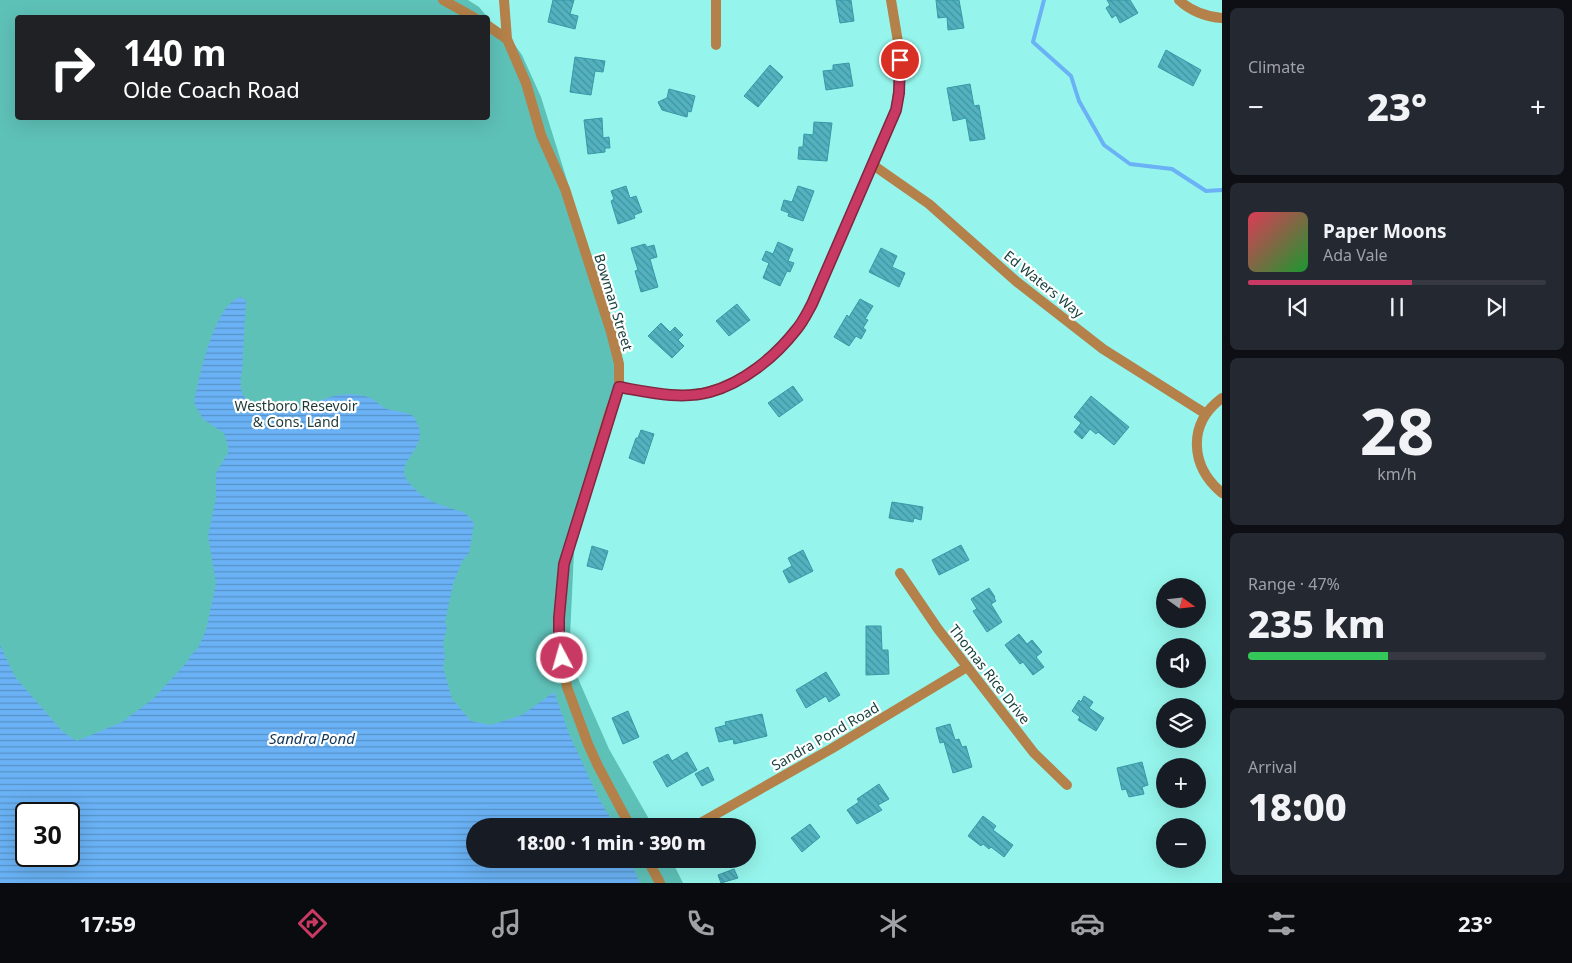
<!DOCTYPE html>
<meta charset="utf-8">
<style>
body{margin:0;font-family:"Noto Sans",sans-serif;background:#242831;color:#f1f3f6;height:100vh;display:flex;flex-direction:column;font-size:19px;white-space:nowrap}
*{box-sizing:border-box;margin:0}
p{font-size:16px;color:#9ea1a6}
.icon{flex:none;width:28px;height:28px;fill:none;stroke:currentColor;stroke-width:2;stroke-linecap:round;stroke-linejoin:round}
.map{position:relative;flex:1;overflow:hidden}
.panel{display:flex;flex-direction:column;gap:8px;padding:8px;background:#0d0f14;width:350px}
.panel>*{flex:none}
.hud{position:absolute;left:15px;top:15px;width:475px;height:105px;border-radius:5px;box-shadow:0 5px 20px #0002;background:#202124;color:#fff;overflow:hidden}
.needle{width:32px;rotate:105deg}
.tools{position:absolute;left:1156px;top:578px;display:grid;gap:10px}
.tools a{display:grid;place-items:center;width:50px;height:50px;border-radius:50%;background:#171b24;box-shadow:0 5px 20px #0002;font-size:25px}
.speed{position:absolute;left:15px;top:802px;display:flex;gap:10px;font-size:25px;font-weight:700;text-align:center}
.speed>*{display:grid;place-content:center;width:65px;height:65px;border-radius:50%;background:#171b24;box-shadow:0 5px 20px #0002;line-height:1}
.speed .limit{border:2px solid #111;border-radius:8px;background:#fff;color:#111}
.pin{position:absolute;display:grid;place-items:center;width:42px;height:42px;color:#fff;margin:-21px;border:2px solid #fff;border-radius:50%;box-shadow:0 1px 5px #0007}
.me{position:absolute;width:55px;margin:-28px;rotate:354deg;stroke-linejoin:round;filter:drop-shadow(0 0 4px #0008)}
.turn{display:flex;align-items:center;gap:18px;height:105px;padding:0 25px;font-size:22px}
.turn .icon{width:65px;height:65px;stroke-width:2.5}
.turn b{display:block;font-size:35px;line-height:42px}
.big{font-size:38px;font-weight:800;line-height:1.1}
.panel .card{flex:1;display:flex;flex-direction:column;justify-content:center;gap:8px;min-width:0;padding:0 18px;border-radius:8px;background:#242831}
.panel .dial{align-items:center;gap:0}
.dial b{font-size:65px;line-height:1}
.song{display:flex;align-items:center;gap:15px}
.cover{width:60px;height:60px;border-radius:8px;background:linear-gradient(135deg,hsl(350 70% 55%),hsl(130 70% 35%))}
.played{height:5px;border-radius:2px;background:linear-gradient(90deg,#c83a63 55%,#363941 55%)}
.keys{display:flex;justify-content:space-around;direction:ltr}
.heat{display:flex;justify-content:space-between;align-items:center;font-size:28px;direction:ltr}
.charge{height:8px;border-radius:4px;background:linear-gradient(90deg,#34c759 47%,#363941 0)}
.trip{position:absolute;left:466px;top:818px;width:290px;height:50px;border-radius:25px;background:#171b24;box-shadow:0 5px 20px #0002;font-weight:800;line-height:50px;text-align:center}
.menu{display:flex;height:80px;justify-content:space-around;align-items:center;background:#090b0e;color:#9ea1a6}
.menu .icon{width:35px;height:35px}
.menu .selected{color:#c83a63}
.menu b{font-size:22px;color:#f1f3f6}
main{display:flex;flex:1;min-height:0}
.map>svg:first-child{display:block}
</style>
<main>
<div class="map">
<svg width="1222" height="883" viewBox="0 0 1222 883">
<defs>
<pattern id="water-rules" width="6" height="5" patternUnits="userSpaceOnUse" patternTransform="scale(1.25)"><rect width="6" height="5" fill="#6ab2f5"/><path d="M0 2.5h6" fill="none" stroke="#5692c8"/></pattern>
<pattern id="building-back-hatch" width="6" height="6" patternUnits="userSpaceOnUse" patternTransform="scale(1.25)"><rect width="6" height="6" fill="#52b2bf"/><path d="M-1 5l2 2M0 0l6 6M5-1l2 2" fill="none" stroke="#43929d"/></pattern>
</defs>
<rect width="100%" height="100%" fill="#95f5ec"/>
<path fill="#5ec1b8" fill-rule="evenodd" d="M0,0H468L479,7L494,25L507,34L522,55L541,97L600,286L620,367L576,509L569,658L609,749L653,826H475V859H671L683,883H0ZM18,18H488V118H18ZM26,814H69V856H26Z"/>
<path fill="url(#water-rules)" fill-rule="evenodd" d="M241,297L246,301L242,371C234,406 261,415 291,411C307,409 322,398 338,395C345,394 357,394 364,396C373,397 379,406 387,409C394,411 402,411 409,414C415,416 416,420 418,425C428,448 394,462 407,480C417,495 433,503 450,508C455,510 464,511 467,515C470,518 472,521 474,524L469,553L462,561L453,584L445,622L447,628L443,642L445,657L443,667L452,699L471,721L491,725L522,715L554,692L570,736L598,797L615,826H475V859H629L640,883H0V645L15,677L63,732L77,741L122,722L153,699L188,661L190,656L198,648L206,630L216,583L208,536L216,498V473L228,453V446L224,433L203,419L194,403C199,378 214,303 241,297ZM26,814H69V856H26Z"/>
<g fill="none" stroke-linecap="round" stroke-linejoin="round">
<path stroke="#6ab2f5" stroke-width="4" d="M1044,0L1033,42L1071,76L1079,101L1104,145L1130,164L1172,169L1206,191L1222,190"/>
</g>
<path fill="url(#building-back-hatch)" stroke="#3599a6" d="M553,0H574L570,14L578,16L575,29L548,22Z
M836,0H851L854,21L840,23Z
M936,0H959L964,28L948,30L947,17L938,18Z
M1107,0H1130L1138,13L1120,23L1116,15L1112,18L1106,8L1110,5Z
M1166,50L1201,70L1193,86L1158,67Z
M575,57L605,61L603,72L595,71L591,95L570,92Z
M849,63L853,86L826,90L823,71L833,70V65Z
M770,65L783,77L758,107L744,96Z
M970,84L974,106L979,105L985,139L970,141L966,118L953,121L947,88Z
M669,89L695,96L691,112L688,111L687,117L662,110L658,102L667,98Z
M602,118L603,138L609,137L610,148H605V152L588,154L584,120Z
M814,122L832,123L827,161L798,159L799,147H803L804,134L813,135Z
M626,186L630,198L636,196L642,212L634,215L635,218L618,224L611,201L614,199L611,191Z
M798,186L814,191L803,221L788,216L789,213L781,210L784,200L792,202Z
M778,242L793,249L788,261L794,263L790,272L787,271L780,286L763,278L769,263L762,260L766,251L773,254Z
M645,244L647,247L654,245L657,257L650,259L658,287L641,292L635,271L638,270L631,248Z
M881,248L897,256L892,267L905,273L899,287L869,272Z
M860,299L873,306L865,319L868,320L863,328L866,330L861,339L856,336L849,346L834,337L847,315L849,317Z
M737,304L750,320L729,336L716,321Z
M661,323L670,332L675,327L683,335L678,340L684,346L672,358L648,336Z
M793,386L803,400L779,417L768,403Z
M1091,396L1129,427L1114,445L1098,432L1096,434L1090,429L1082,439L1074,432L1081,423L1074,417Z
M641,430L654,434L644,464L629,458L636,438H638Z
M892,502L923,507L921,520L914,518L913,522L889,518Z
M961,545L969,560L939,575L932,560Z
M592,546L608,551L602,570L587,566Z
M803,550L813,571L789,583L783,571L792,566L788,558Z
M989,588L995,597L994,598L996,601L991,604L1002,622L987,632L973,611L977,609L971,599Z
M866,626H881L882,650H888L889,674L866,675Z
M1019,634L1027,644L1032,640L1042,652L1036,657L1044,667L1033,675L1023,662L1020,664L1005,645Z
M826,672L840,695L829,702L826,696L806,708L796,690Z
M1084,696L1093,702L1089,708L1104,718L1096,731L1078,720L1080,717L1072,711L1079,700L1081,702Z
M628,711L639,737L623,744L612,718Z
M762,714L767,736L734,744L733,739L719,742L715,728L726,725L725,722Z
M950,724L955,740L959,739L962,747L966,746L972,767L953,773L944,742L940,743L936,728Z
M687,752L697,770L667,787L653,762L668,754L672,761Z
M1142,762L1148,785L1142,787L1144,794L1129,797L1126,789L1122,790L1117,768Z
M708,767L714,780L702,786L695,774Z
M879,784L889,799L878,805L882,810L857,824L847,810L859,802L857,799Z
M983,816L996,826L993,830L1013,845L1004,857L991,847L989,849L983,844L981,846L968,836Z
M810,824L820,837L802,852L791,838Z
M734,869L738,878L721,883L718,875Z"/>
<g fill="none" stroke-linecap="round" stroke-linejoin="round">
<path stroke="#b38149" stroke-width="10" d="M443,0L475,18
M504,0L507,39
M716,0V45
M1179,0C1190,11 1207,17 1222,18
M488,26L507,39L526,83L541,135L565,189L611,332L619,364V387L609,414L564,564L559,618V643L567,687L588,744L598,766L630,826
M873,165L929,204L1017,282L1103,349L1206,414
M619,387C641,391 664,396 687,395C730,392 770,363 797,330C803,323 807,313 812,304L896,110L900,72L899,48L891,0
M1222,398C1187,424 1190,466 1222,493
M900,573L938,629L1034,753L1067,785
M695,826L831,749L967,667
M647,859L660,883"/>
</g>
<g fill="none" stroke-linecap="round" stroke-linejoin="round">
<defs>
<path id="route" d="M562,658L559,643V618L564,564L619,387C648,392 681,400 710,392C743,383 775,357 796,330C803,322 807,313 812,304L896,110L899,93L900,60"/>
</defs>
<use href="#route" stroke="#822640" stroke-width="12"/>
<use href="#route" stroke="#c83a63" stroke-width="9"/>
</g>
<g text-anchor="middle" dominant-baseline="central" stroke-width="4.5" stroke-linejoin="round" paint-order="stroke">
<g font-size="14" fill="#19423e" stroke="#fff">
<text transform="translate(1044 284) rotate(39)">Ed Waters Way</text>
<text transform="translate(614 302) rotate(73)">Bowman Street</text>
<text transform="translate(990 674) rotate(52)">Thomas Rice Drive</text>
<text transform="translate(825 736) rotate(-30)">Sandra Pond Road</text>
</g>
<g font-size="14" fill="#1b3936" stroke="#fff">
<text x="296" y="405">Westboro Resevoir<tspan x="296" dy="16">&amp; Cons. Land</tspan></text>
</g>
<g font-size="15" font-style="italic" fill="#103758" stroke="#fff">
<text x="312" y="738">Sandra Pond</text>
</g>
</g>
</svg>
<div class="tools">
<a><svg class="needle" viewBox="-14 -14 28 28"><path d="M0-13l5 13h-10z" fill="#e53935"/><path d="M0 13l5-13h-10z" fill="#9ea1a6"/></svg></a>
<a><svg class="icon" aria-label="sound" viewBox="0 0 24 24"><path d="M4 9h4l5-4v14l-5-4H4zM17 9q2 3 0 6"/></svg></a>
<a><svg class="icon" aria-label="layers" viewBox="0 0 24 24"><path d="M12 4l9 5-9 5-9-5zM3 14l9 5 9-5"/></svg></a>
<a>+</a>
<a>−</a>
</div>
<div class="speed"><div class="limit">30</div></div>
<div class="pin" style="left:900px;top:60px;background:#d93025"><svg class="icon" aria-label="arrive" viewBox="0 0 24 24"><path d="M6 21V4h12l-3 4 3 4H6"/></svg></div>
<svg class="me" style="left:562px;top:658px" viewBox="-20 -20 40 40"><circle r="17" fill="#c83a63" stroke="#fff" stroke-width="3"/><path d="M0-11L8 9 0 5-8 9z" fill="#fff"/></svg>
<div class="trip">18:00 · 1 min · 390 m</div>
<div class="hud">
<div class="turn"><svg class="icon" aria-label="right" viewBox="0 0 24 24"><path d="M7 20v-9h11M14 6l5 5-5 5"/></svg><div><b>140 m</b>Olde Coach Road</div></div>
</div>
</div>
<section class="panel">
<div class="card"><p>Climate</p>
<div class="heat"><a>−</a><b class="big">23°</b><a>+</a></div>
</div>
<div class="card">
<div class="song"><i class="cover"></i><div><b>Paper Moons</b><p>Ada Vale</p></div></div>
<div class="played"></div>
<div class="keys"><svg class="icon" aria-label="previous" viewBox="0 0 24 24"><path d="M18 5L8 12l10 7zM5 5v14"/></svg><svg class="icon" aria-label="pause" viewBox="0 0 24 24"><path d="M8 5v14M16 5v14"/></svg><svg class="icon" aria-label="next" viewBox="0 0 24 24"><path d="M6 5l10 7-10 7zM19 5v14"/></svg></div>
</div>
<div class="card dial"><b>28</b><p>km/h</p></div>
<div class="card"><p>Range · 47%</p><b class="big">235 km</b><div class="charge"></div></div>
<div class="card"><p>Arrival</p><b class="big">18:00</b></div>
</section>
</main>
<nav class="menu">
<b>17:59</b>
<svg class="icon selected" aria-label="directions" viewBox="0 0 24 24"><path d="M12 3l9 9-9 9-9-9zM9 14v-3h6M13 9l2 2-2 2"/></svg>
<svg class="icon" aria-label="music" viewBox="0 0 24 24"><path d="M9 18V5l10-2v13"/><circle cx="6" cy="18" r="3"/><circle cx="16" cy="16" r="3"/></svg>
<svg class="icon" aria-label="phone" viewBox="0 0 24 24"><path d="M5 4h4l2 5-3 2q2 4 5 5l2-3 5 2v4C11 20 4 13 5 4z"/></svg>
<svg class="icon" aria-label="climate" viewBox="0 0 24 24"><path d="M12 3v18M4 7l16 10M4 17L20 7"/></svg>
<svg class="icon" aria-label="car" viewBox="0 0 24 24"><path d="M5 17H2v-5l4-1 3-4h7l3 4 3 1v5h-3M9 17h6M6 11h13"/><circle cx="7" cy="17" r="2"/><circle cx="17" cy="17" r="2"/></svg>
<svg class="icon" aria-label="filters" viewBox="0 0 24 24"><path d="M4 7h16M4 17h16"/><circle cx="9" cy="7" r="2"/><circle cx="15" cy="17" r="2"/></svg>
<b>23°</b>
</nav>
